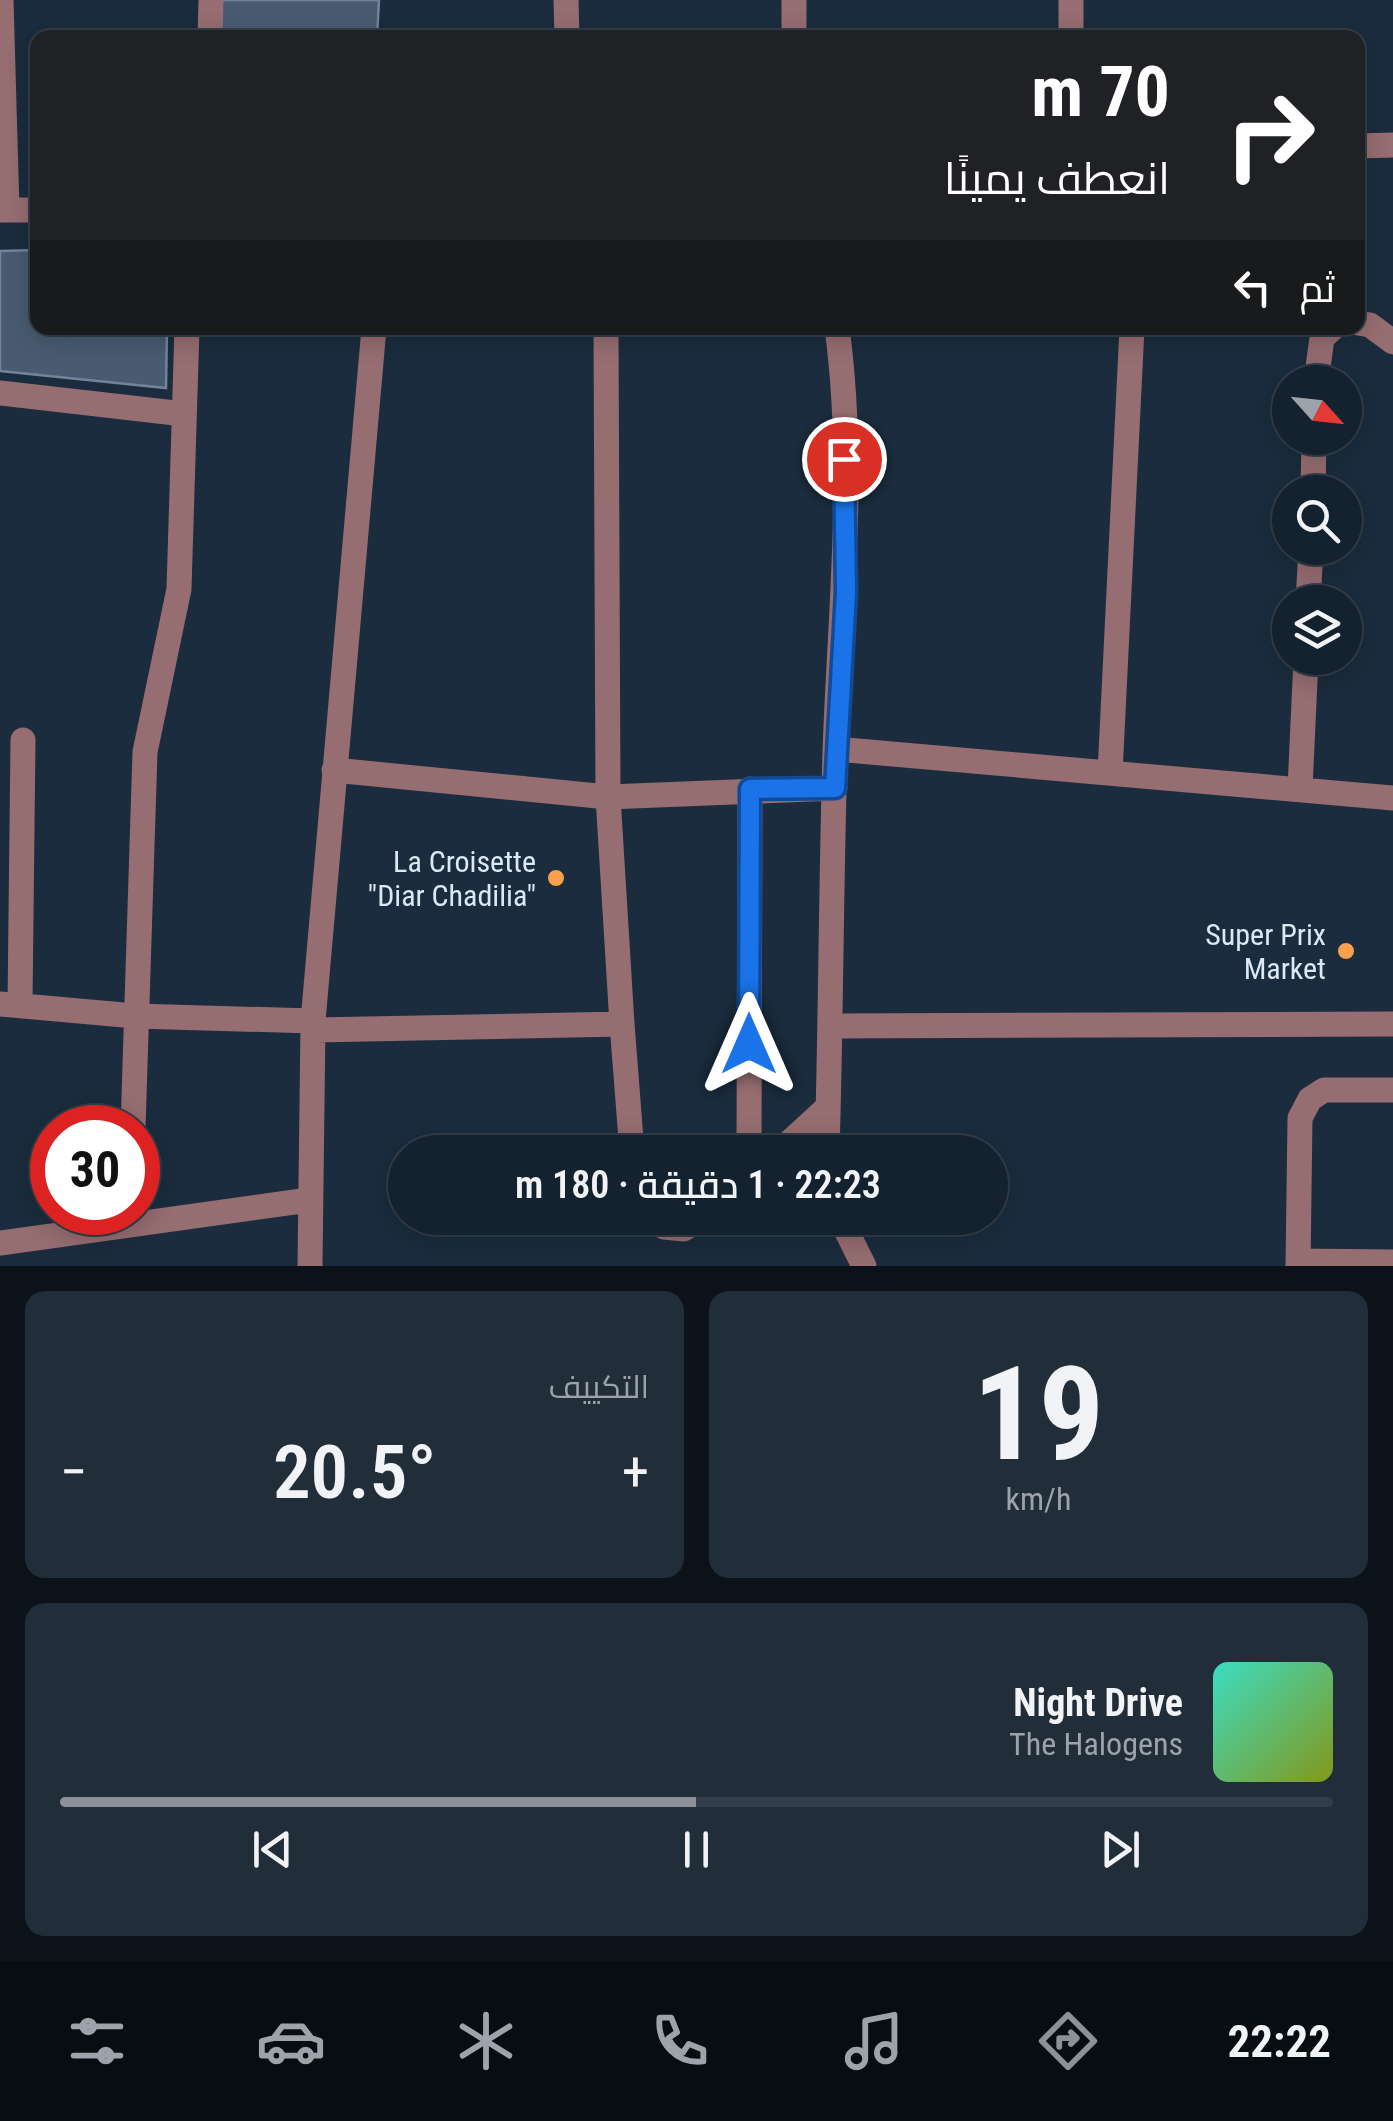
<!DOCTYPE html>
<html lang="ar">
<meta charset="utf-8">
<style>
body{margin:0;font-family:"Roboto Condensed",Cairo,sans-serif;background:#212e3a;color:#f1f3f6;direction:rtl;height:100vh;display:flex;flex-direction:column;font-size:38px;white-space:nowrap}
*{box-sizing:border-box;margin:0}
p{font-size:32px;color:#9da3aa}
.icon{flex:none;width:55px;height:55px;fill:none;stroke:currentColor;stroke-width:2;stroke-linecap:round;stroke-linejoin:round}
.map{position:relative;height:1266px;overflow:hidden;direction:ltr}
.details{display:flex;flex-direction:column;gap:25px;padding:25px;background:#0b1219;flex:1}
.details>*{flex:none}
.banner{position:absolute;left:30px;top:30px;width:1335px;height:305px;border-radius:20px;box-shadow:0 5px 25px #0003,0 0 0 2px #333e4a;direction:rtl;background:#202124;color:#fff;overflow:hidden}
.needle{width:65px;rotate:117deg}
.fabs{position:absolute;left:1272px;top:365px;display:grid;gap:20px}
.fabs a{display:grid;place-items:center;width:90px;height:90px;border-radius:50%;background:#14212e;box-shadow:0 5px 25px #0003,0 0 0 2px #333e4a;font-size:50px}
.speed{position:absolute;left:30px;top:1105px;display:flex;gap:20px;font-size:50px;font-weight:700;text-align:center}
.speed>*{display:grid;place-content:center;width:130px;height:130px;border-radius:50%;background:#14212e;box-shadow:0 5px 25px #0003,0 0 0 2px #333e4a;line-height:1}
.speed .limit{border:15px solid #d22;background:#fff;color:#111}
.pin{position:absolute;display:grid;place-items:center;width:85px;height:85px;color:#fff;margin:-42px;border:5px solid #fff;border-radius:50%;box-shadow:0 2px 10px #0007}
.me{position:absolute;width:110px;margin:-55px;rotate:0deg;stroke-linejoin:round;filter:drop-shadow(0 0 8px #0008)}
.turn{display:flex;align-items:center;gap:35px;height:210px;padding:0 30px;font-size:45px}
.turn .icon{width:130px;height:130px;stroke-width:2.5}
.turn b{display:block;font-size:70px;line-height:85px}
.then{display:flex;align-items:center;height:95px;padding:0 30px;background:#0003;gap:20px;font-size:38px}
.big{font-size:75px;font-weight:600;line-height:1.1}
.details .widget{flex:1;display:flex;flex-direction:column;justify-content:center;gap:15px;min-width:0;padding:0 35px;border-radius:20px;background:#212e3a}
.details .dial{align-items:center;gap:0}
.dial b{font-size:130px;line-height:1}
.song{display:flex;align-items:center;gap:30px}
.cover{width:120px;height:120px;border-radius:15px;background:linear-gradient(135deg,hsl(170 70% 55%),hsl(70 70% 35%))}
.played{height:10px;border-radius:5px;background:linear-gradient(90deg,#8c9099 50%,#333e4a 50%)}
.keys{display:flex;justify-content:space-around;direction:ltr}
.heat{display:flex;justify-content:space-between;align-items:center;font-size:55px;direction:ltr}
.details .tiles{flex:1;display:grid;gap:25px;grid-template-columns:1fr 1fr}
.widget:last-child{grid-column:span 2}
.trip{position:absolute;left:388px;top:1135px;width:620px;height:100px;border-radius:50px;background:#14212e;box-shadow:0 5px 25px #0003,0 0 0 2px #333e4a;font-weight:600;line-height:100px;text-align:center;direction:rtl}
.tab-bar{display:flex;height:160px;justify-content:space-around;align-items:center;background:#080d12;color:#9da3aa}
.tab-bar .icon{width:70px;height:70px}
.tab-bar .active{color:#8c9099}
.tab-bar b{font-size:45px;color:#f1f3f6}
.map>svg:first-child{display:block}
</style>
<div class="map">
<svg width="1393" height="1266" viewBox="0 0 1393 1266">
<rect width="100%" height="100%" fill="#1a2c3d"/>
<path fill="#485b70" stroke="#70859a" stroke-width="2.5" d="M206,0H379L377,38H204Z
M38,250V328H167L166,388L0,371V251Z"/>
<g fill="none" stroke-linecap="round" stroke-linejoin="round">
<path stroke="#966d71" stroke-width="25" d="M1,0L7,210
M566,0L567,38
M1071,0V38
M210,38L211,0
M794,38V0
M1358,146L1393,145
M0,210H38
M1358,323L1370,325L1393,342
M1316,382L1322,338L1333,328
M0,393L184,414
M1313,492L1314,438
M1308,602L1311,548
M835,749L1393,798
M334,770L608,797L835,788
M1110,773L1132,328
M1300,789L1306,658
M0,1004L135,1016L313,1021
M20,1005L23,740
M622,1024L632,1152
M831,1026L1393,1024
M314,1030L622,1024L608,797L606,328
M133,1128L145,752L179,589L187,328
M749,1152L750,789
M779,1152L828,1107
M827,1152C831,1019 831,885 835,751C840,611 856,468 837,328
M647,1218L664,1227L684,1229L699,1218
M840,1218L864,1266
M0,1243L309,1200
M1298,1261L1393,1262
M310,1266L313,1021L374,328
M1298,1266L1300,1118L1310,1099L1324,1090H1393"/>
</g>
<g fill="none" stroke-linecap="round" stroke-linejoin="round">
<defs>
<path id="route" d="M749,1044L750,789L835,788L846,592L844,459"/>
</defs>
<use href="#route" stroke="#114b97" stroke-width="25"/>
<use href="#route" stroke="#1a73e8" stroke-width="18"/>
</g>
<g fill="#f8a04b" stroke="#1a2c3d" stroke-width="4">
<circle cx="556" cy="878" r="10"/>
<circle cx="1346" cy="951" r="10"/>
</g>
<g text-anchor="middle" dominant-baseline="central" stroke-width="10" stroke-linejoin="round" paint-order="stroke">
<g font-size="30" fill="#dde8f4" stroke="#1a2c3d" text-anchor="end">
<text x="536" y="861">La Croisette<tspan x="536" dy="34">"Diar Chadilia"</tspan></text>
<text x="1326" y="934">Super Prix<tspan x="1326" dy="34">Market</tspan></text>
</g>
</g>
</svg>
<div class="fabs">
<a><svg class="needle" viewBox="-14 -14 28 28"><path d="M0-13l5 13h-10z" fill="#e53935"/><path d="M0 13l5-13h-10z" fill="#9da3aa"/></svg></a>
<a><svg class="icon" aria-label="search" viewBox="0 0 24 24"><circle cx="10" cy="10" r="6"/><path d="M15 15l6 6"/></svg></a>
<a><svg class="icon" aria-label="layers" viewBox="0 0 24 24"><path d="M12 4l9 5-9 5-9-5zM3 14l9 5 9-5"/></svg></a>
</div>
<div class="speed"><div class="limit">30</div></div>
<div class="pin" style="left:844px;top:459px;background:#d93025"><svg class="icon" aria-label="arrive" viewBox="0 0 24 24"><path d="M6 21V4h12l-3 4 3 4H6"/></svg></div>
<svg class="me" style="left:749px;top:1044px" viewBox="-20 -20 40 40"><path d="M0-17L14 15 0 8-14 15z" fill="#1a73e8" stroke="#fff" stroke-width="4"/></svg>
<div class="trip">22:23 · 1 دقيقة · 180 m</div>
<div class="banner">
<div class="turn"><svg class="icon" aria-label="right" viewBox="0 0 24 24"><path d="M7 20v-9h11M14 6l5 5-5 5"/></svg><div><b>70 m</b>انعطف يمينًا</div></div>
<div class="then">ثم<svg class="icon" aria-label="left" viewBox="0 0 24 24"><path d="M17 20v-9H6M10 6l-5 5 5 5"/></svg></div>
</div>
</div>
<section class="details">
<div class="tiles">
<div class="widget dial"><b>19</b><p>km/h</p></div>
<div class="widget"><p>التكييف</p>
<div class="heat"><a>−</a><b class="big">20.5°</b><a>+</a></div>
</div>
<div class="widget">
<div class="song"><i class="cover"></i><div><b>Night Drive</b><p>The Halogens</p></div></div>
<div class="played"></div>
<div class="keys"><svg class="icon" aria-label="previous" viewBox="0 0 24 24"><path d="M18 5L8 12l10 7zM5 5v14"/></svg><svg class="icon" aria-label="pause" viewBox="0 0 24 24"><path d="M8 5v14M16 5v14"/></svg><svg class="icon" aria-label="next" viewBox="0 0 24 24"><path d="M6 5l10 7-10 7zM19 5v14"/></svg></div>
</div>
</div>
</section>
<nav class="tab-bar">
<b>22:22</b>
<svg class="icon active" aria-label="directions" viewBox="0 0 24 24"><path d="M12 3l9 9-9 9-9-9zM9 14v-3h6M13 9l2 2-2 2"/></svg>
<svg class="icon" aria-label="music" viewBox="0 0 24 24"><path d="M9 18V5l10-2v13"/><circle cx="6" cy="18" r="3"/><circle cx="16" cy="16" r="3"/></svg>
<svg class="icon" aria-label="phone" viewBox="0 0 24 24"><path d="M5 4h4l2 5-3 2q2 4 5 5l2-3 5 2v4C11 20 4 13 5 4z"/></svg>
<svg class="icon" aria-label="climate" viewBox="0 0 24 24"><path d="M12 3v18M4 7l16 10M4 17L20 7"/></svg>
<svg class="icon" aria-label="car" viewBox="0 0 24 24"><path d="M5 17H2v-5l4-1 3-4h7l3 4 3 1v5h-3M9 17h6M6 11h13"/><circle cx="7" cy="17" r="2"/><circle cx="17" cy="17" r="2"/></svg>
<svg class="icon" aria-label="filters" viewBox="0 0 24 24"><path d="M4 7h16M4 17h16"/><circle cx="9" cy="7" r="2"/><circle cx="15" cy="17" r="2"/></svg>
</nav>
